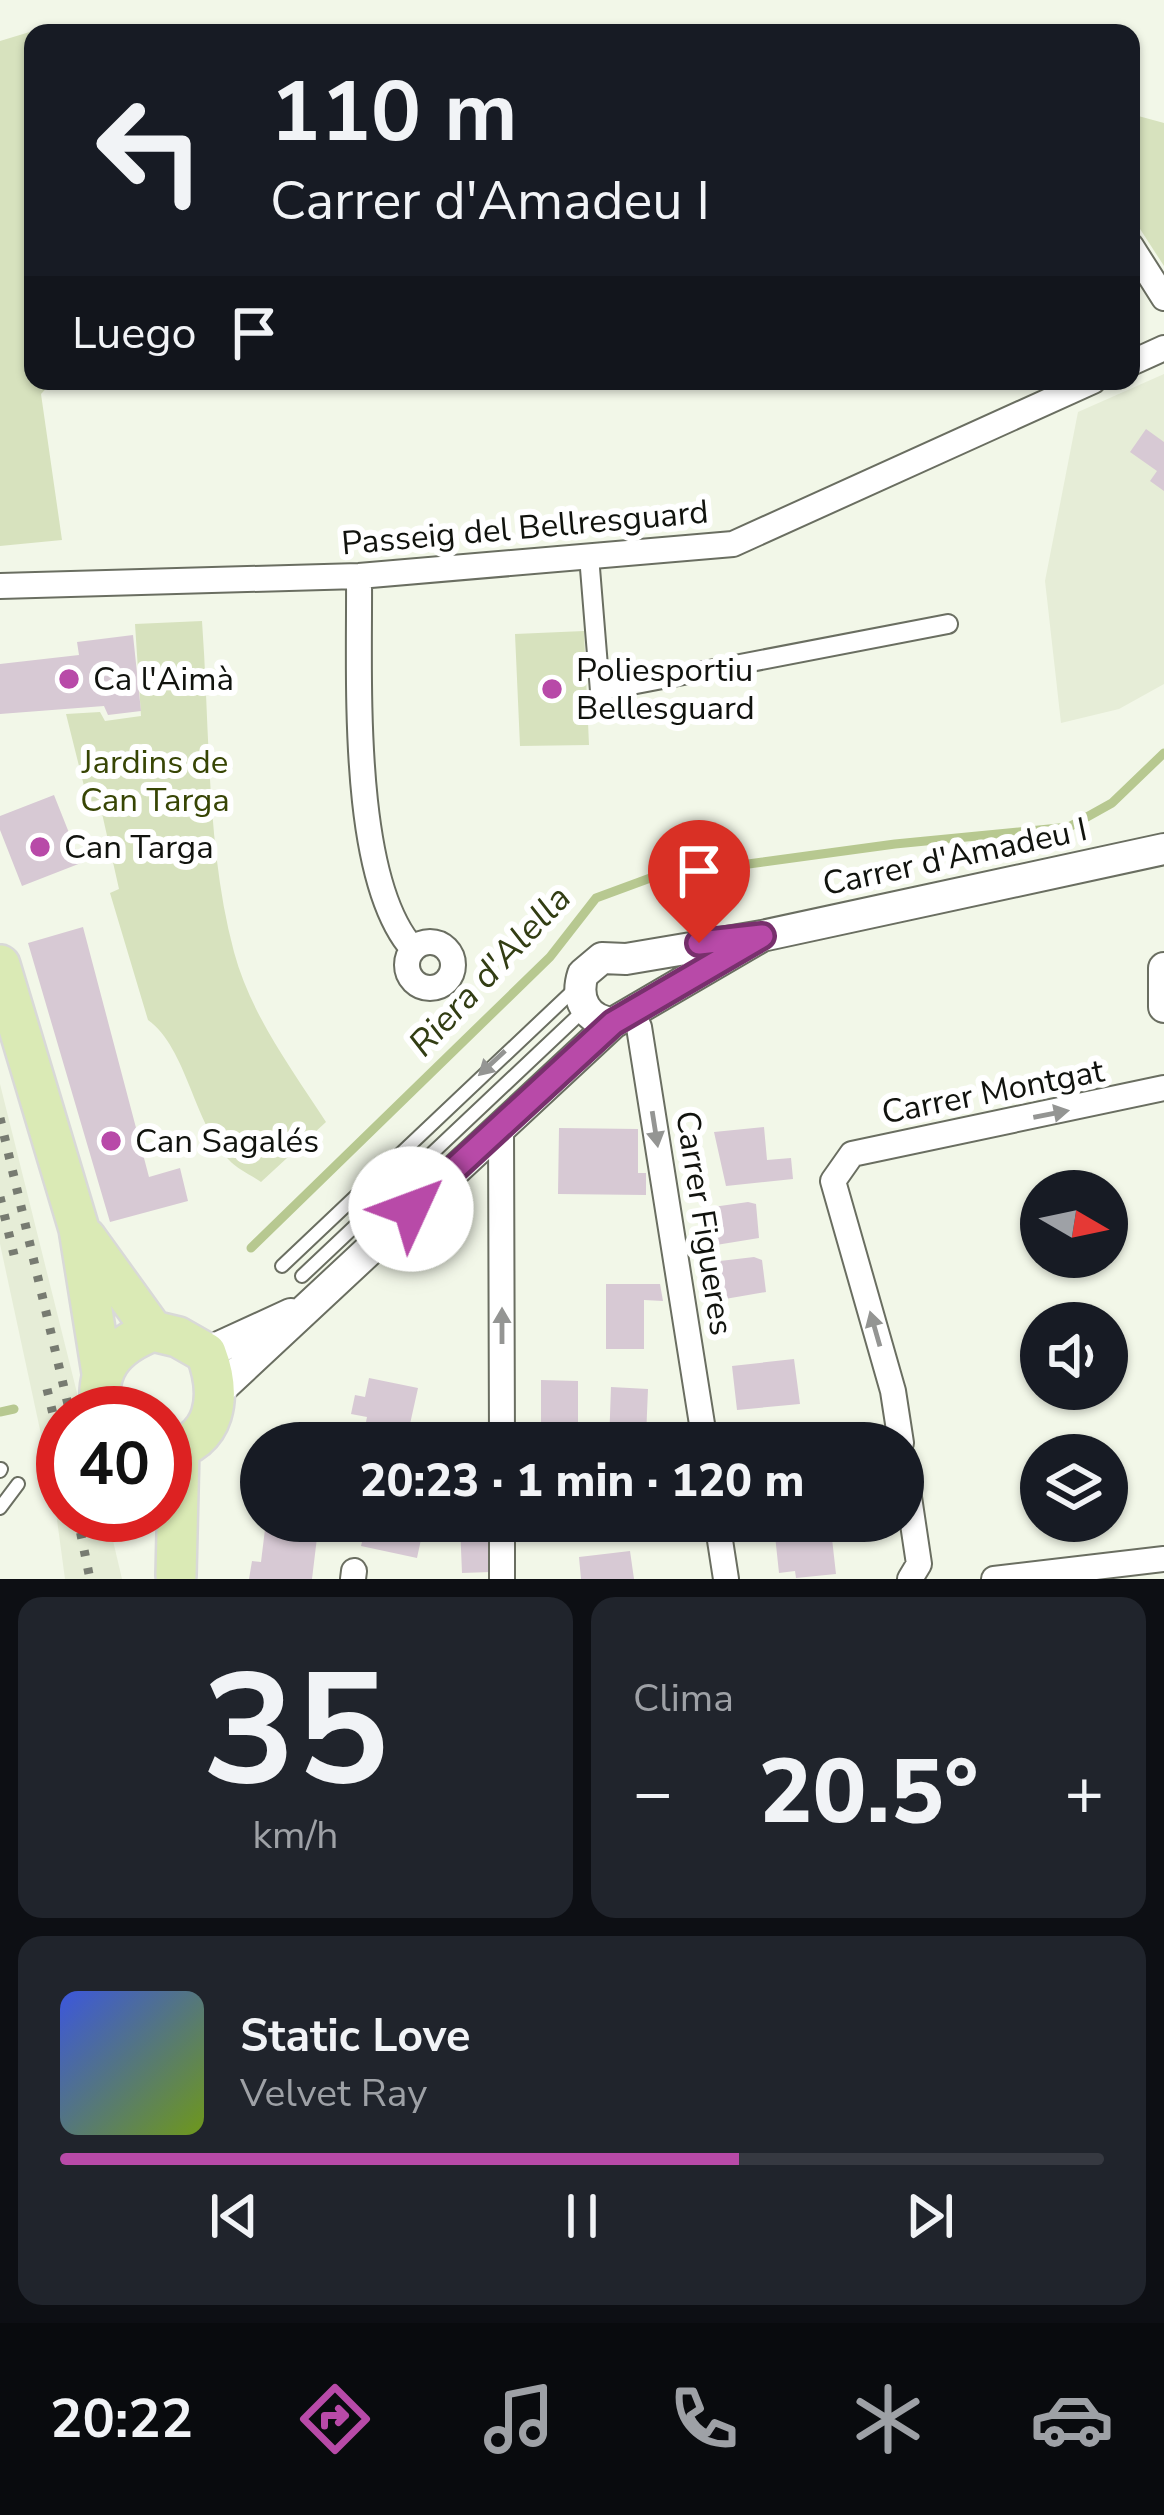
<!DOCTYPE html>
<html lang="es">
<meta charset="utf-8">
<style>
body{margin:0;font-family:"Nunito Sans",sans-serif;background:#20242c;color:#f1f3f6;height:100vh;display:flex;flex-direction:column;font-size:45px;white-space:nowrap}
*{box-sizing:border-box;margin:0}
p{font-size:39px;color:#9ea1a6}
.icon{flex:none;width:66px;height:66px;fill:none;stroke:currentColor;stroke-width:2;stroke-linecap:round;stroke-linejoin:round}
.map{position:relative;height:1579px;overflow:hidden}
.panel{display:flex;flex-direction:column;gap:18px;padding:18px;background:#0d0f14;flex:1}
.panel>*{flex:none}
.banner{position:absolute;left:24px;top:24px;width:1116px;height:366px;border-radius:24px;box-shadow:0 3px 9px #0004;background:#171b24;color:#f1f3f6;overflow:hidden}
.needle{width:78px;rotate:99deg}
.buttons{position:absolute;left:1020px;top:1170px;display:grid;gap:24px}
.buttons a{display:grid;place-items:center;width:108px;height:108px;border-radius:50%;background:#171b24;box-shadow:0 3px 9px #0004;font-size:60px}
.speed{position:absolute;left:36px;top:1386px;display:flex;gap:24px;font-size:60px;font-weight:700;text-align:center}
.speed>*{display:grid;place-content:center;width:156px;height:156px;border-radius:50%;background:#171b24;box-shadow:0 3px 9px #0004;line-height:1}
.speed .limit{border:18px solid #d22;background:#fff;color:#111}
.pin{position:absolute;display:grid;place-items:center;width:102px;height:102px;color:#fff;margin:-123px -51px;border-radius:50% 50% 50% 0;rotate:-45deg;box-shadow:0 0 12px #0007}
.pin .icon{rotate:45deg}
.me{position:absolute;width:132px;margin:-66px;rotate:47deg;stroke-linejoin:round;filter:drop-shadow(0 0 9px #0008)}
.turn{display:flex;align-items:center;gap:42px;height:252px;padding:0 48px;font-size:54px}
.turn .icon{width:156px;height:156px;stroke-width:2.5}
.turn b{display:block;font-size:84px;line-height:102px}
.then{display:flex;align-items:center;height:114px;padding:0 48px;background:#0003;gap:24px;font-size:45px}
.big{font-size:90px;font-weight:800;line-height:1.1}
.panel .card{flex:1;display:flex;flex-direction:column;justify-content:center;gap:18px;min-width:0;padding:0 42px;border-radius:24px;background:#20242c}
.panel .dial{align-items:center;gap:0}
.dial b{font-size:156px;line-height:1}
.song{display:flex;align-items:center;gap:36px}
.cover{width:144px;height:144px;border-radius:18px;background:linear-gradient(135deg,hsl(230 70% 55%),hsl(80 70% 35%))}
.played{height:12px;border-radius:6px;background:linear-gradient(90deg,#b84aa8 65%,#363941 65%)}
.keys{display:flex;justify-content:space-around;direction:ltr}
.heat{display:flex;justify-content:space-between;align-items:center;font-size:66px;direction:ltr}
.panel .tiles{flex:1;display:grid;gap:18px;grid-template-columns:1fr 1fr}
.card:last-child{grid-column:span 2}
.trip{position:absolute;left:240px;top:1422px;width:684px;height:120px;border-radius:60px;background:#171b24;box-shadow:0 3px 9px #0004;font-weight:800;line-height:120px;text-align:center}
.dock{display:flex;height:192px;justify-content:space-around;align-items:center;background:#090b0e;color:#9ea1a6}
.dock .icon{width:84px;height:84px}
.dock .current{color:#b84aa8}
.dock b{font-size:54px;color:#f1f3f6}
.map>svg:first-child{display:block}
</style>
<div class="map">
<svg width="1164" height="1579" viewBox="0 0 1164 1579">
<rect width="100%" height="100%" fill="#f2f7e8"/>
<path fill="#e6edd7" d="M1164,374V684L1119,709L1061,723L1045,581L1078,412Z
M0,1084L82,1413H63V1515H107L122,1579H65L53,1490L0,1244Z"/>
<path fill="#d7e2be" d="M33,31V381H53L41,394L62,540L0,546V41Z
M1131,114L1164,123V266L1131,215Z
M202,621C210,729 206,847 234,952C251,1015 291,1068 326,1122L261,1182C251,1175 237,1169 229,1160C194,1124 187,1048 148,1020L110,893L119,889L99,800L88,802L66,714L100,712L105,721L141,716L135,624Z
M584,631L589,745L520,746L515,634Z"/>
<g fill="none" stroke-linecap="round" stroke-linejoin="round">
<path stroke="#b7c890" stroke-width="9" d="M251,1248L550,957L596,898L653,877L895,844L1069,827L1112,803L1164,753
M0,1412L14,1409"/>
</g>
<path fill="#d7c9d4" d="M1146,429L1164,442V491L1150,481L1157,471L1130,452Z
M133,635L141,711L108,715L104,706L0,714V664L79,655L77,642Z
M54,795L81,863L22,886L0,830V816Z
M83,927L149,1177L180,1168L188,1201L110,1222L28,943Z
M764,1127L767,1160L791,1158L793,1179L726,1186L714,1132Z
M559,1128L638,1129V1173H646V1195L558,1194Z
M748,1202L756,1204L759,1238L710,1246L706,1208Z
M754,1257L762,1260L766,1292L725,1299L715,1291L711,1272L720,1261Z
M606,1284H660L663,1301L644,1300V1349H606Z
M794,1359L800,1404L737,1410L732,1366Z
M369,1378L418,1388L408,1433L426,1437L425,1443H371L363,1437L367,1417L351,1414L355,1395L365,1397Z
M541,1380L578,1381V1441H541Z
M611,1387L648,1389L646,1437L664,1438V1443H609Z
M258,1461L261,1498L244,1496L246,1476L256,1478Z
M266,1521H319L312,1579H249L252,1561L261,1562Z
M367,1521H425L417,1558L361,1546Z
M601,1521H649V1531L601,1530Z
M830,1521L836,1574L796,1578L795,1571L779,1573L774,1526Z
M490,1524L491,1572L462,1573L460,1525Z
M630,1551L634,1579H581L579,1557Z"/>
<g fill="none" stroke-linecap="round" stroke-linejoin="round">
<defs>
<path id="service" d="M282,1266L578,986
M302,1276L584,1010
M0,1471L1,1469
M0,1508L18,1484"/>
<path id="pedestrian" d="M589,556L600,691L948,624"/>
<path id="minor" d="M1131,246L1164,298
M1131,363L1164,348
M359,576C360,673 349,878 413,949
M0,586L359,576L733,544L1093,381
M407 965a23 23 0 1 1 46 0a23 23 0 1 1-46 0Z
M633,1015L639,1027L705,1443
M501,1126L502,1443
M901,1443L893,1391L833,1181L852,1154L1164,1088
M903,1457L919,1564L910,1579
M502,1521V1579
M717,1521L726,1579
M353,1579L354,1571
M994,1579L1164,1559"/>
<path id="tertiary" d="M1164,968V1007
M613,1023C586,1020 575,999 583,974L602,958L626,959L762,936L1164,849
M206,1353L291,1314
M217,1392L613,1023L762,936"/>
<path id="primary" d="M0,965L79,1229L102,1373
M86,1238L153,1331
M102,1413C93,1370 114,1346 153,1331L178,1337L206,1353C222,1395 218,1442 165,1452
M176,1575L179,1449"/>
</defs>
<use href="#service" stroke="#6a6e61" stroke-width="16"/>
<use href="#pedestrian" stroke="#6a6e61" stroke-width="22"/>
<use href="#minor" stroke="#6a6e61" stroke-width="28"/>
<use href="#tertiary" stroke="#6a6e61" stroke-width="34"/>
<use href="#primary" stroke="#d9d9d8" stroke-width="44"/>
<use href="#service" stroke="#fff" stroke-width="12"/>
<use href="#pedestrian" stroke="#fff" stroke-width="18"/>
<use href="#minor" stroke="#fff" stroke-width="24"/>
<use href="#tertiary" stroke="#fff" stroke-width="30"/>
<use href="#primary" stroke="#daeab5" stroke-width="39"/>
<path stroke="#777b71" stroke-width="9" stroke-dasharray="6 12" stroke-linecap="butt" d="M0,1118L70,1413
M0,1197L14,1255
M47,1389L63,1456
M77,1515L90,1579"/>
</g>
<defs><path id="oneway-solid" d="M-6-.8H1V-3.2L6.5 0L1 3.2V.8H-6Z" transform="scale(3)"/></defs>
<g fill="#949593">
<use href="#oneway-solid" transform="translate(492 1063) rotate(137)"/>
<use href="#oneway-solid" transform="translate(1051 1114) rotate(-11)"/>
<use href="#oneway-solid" transform="translate(655 1129) rotate(81)"/>
<use href="#oneway-solid" transform="translate(502 1326) rotate(-90)"/>
<use href="#oneway-solid" transform="translate(875 1329) rotate(-106)"/>
</g>
<g fill="none" stroke-linecap="round" stroke-linejoin="round">
<defs>
<path id="route" d="M411,1209L613,1023L762,936L699,943"/>
</defs>
<use href="#route" stroke="#78306d" stroke-width="30"/>
<use href="#route" stroke="#b84aa8" stroke-width="21"/>
</g>
<g fill="#b84aa8" stroke="#fff" stroke-width="4.5">
<circle cx="69" cy="679" r="12"/>
<circle cx="552" cy="689" r="12"/>
<circle cx="40" cy="847" r="12"/>
<circle cx="111" cy="1141" r="12"/>
</g>
<g text-anchor="middle" dominant-baseline="central" stroke-width="12" stroke-linejoin="round" paint-order="stroke">
<g font-size="33" fill="#11130e" stroke="#fff">
<text transform="translate(525 528) rotate(-5)">Passeig del Bellresguard</text>
<text transform="translate(955 857) rotate(-12)">Carrer d'Amadeu I</text>
<text transform="translate(993 1092) rotate(-11)">Carrer Montgat</text>
<text transform="translate(704 1223) rotate(81)">Carrer Figueres</text>
</g>
<g font-size="33" fill="#11130e" stroke="#fff" text-anchor="start">
<text x="576" y="670">Poliesportiu<tspan x="576" dy="38">Bellesguard</tspan></text>
<text x="93" y="679">Ca l'Aimà</text>
<text x="64" y="847">Can Targa</text>
<text x="135" y="1141">Can Sagalés</text>
</g>
<g font-size="33" fill="#374504" stroke="#fff">
<text x="155" y="762">Jardins de<tspan x="155" dy="38">Can Targa</tspan></text>
</g>
<g font-size="36" font-style="italic" fill="#323d13" stroke="#fff">
<text transform="translate(490 971) rotate(-47)">Riera d'Alella</text>
</g>
</g>
</svg>
<div class="buttons">
<a><svg class="needle" viewBox="-14 -14 28 28"><path d="M0-13l5 13h-10z" fill="#e53935"/><path d="M0 13l5-13h-10z" fill="#9ea1a6"/></svg></a>
<a><svg class="icon" aria-label="sound" viewBox="0 0 24 24"><path d="M4 9h4l5-4v14l-5-4H4zM17 9q2 3 0 6"/></svg></a>
<a><svg class="icon" aria-label="layers" viewBox="0 0 24 24"><path d="M12 4l9 5-9 5-9-5zM3 14l9 5 9-5"/></svg></a>
</div>
<div class="speed"><div class="limit">40</div></div>
<div class="pin" style="left:699px;top:943px;background:#d93025"><svg class="icon" aria-label="arrive" viewBox="0 0 24 24"><path d="M6 21V4h12l-3 4 3 4H6"/></svg></div>
<svg class="me" style="left:411px;top:1209px" viewBox="-20 -20 40 40"><circle r="19" fill="#fff"/><path d="M0-13L10 11 0 6-10 11z" fill="#b84aa8"/></svg>
<div class="trip">20:23 · 1 min · 120 m</div>
<div class="banner">
<div class="turn"><svg class="icon" aria-label="left" viewBox="0 0 24 24"><path d="M17 20v-9H6M10 6l-5 5 5 5"/></svg><div><b>110 m</b>Carrer d'Amadeu I</div></div>
<div class="then">Luego<svg class="icon" aria-label="arrive" viewBox="0 0 24 24"><path d="M6 21V4h12l-3 4 3 4H6"/></svg></div>
</div>
</div>
<section class="panel">
<div class="tiles">
<div class="card dial"><b>35</b><p>km/h</p></div>
<div class="card"><p>Clima</p>
<div class="heat"><a>−</a><b class="big">20.5°</b><a>+</a></div>
</div>
<div class="card">
<div class="song"><i class="cover"></i><div><b>Static Love</b><p>Velvet Ray</p></div></div>
<div class="played"></div>
<div class="keys"><svg class="icon" aria-label="previous" viewBox="0 0 24 24"><path d="M18 5L8 12l10 7zM5 5v14"/></svg><svg class="icon" aria-label="pause" viewBox="0 0 24 24"><path d="M8 5v14M16 5v14"/></svg><svg class="icon" aria-label="next" viewBox="0 0 24 24"><path d="M6 5l10 7-10 7zM19 5v14"/></svg></div>
</div>
</div>
</section>
<nav class="dock">
<b>20:22</b>
<svg class="icon current" aria-label="directions" viewBox="0 0 24 24"><path d="M12 3l9 9-9 9-9-9zM9 14v-3h6M13 9l2 2-2 2"/></svg>
<svg class="icon" aria-label="music" viewBox="0 0 24 24"><path d="M9 18V5l10-2v13"/><circle cx="6" cy="18" r="3"/><circle cx="16" cy="16" r="3"/></svg>
<svg class="icon" aria-label="phone" viewBox="0 0 24 24"><path d="M5 4h4l2 5-3 2q2 4 5 5l2-3 5 2v4C11 20 4 13 5 4z"/></svg>
<svg class="icon" aria-label="climate" viewBox="0 0 24 24"><path d="M12 3v18M4 7l16 10M4 17L20 7"/></svg>
<svg class="icon" aria-label="car" viewBox="0 0 24 24"><path d="M5 17H2v-5l4-1 3-4h7l3 4 3 1v5h-3M9 17h6M6 11h13"/><circle cx="7" cy="17" r="2"/><circle cx="17" cy="17" r="2"/></svg>
</nav>
